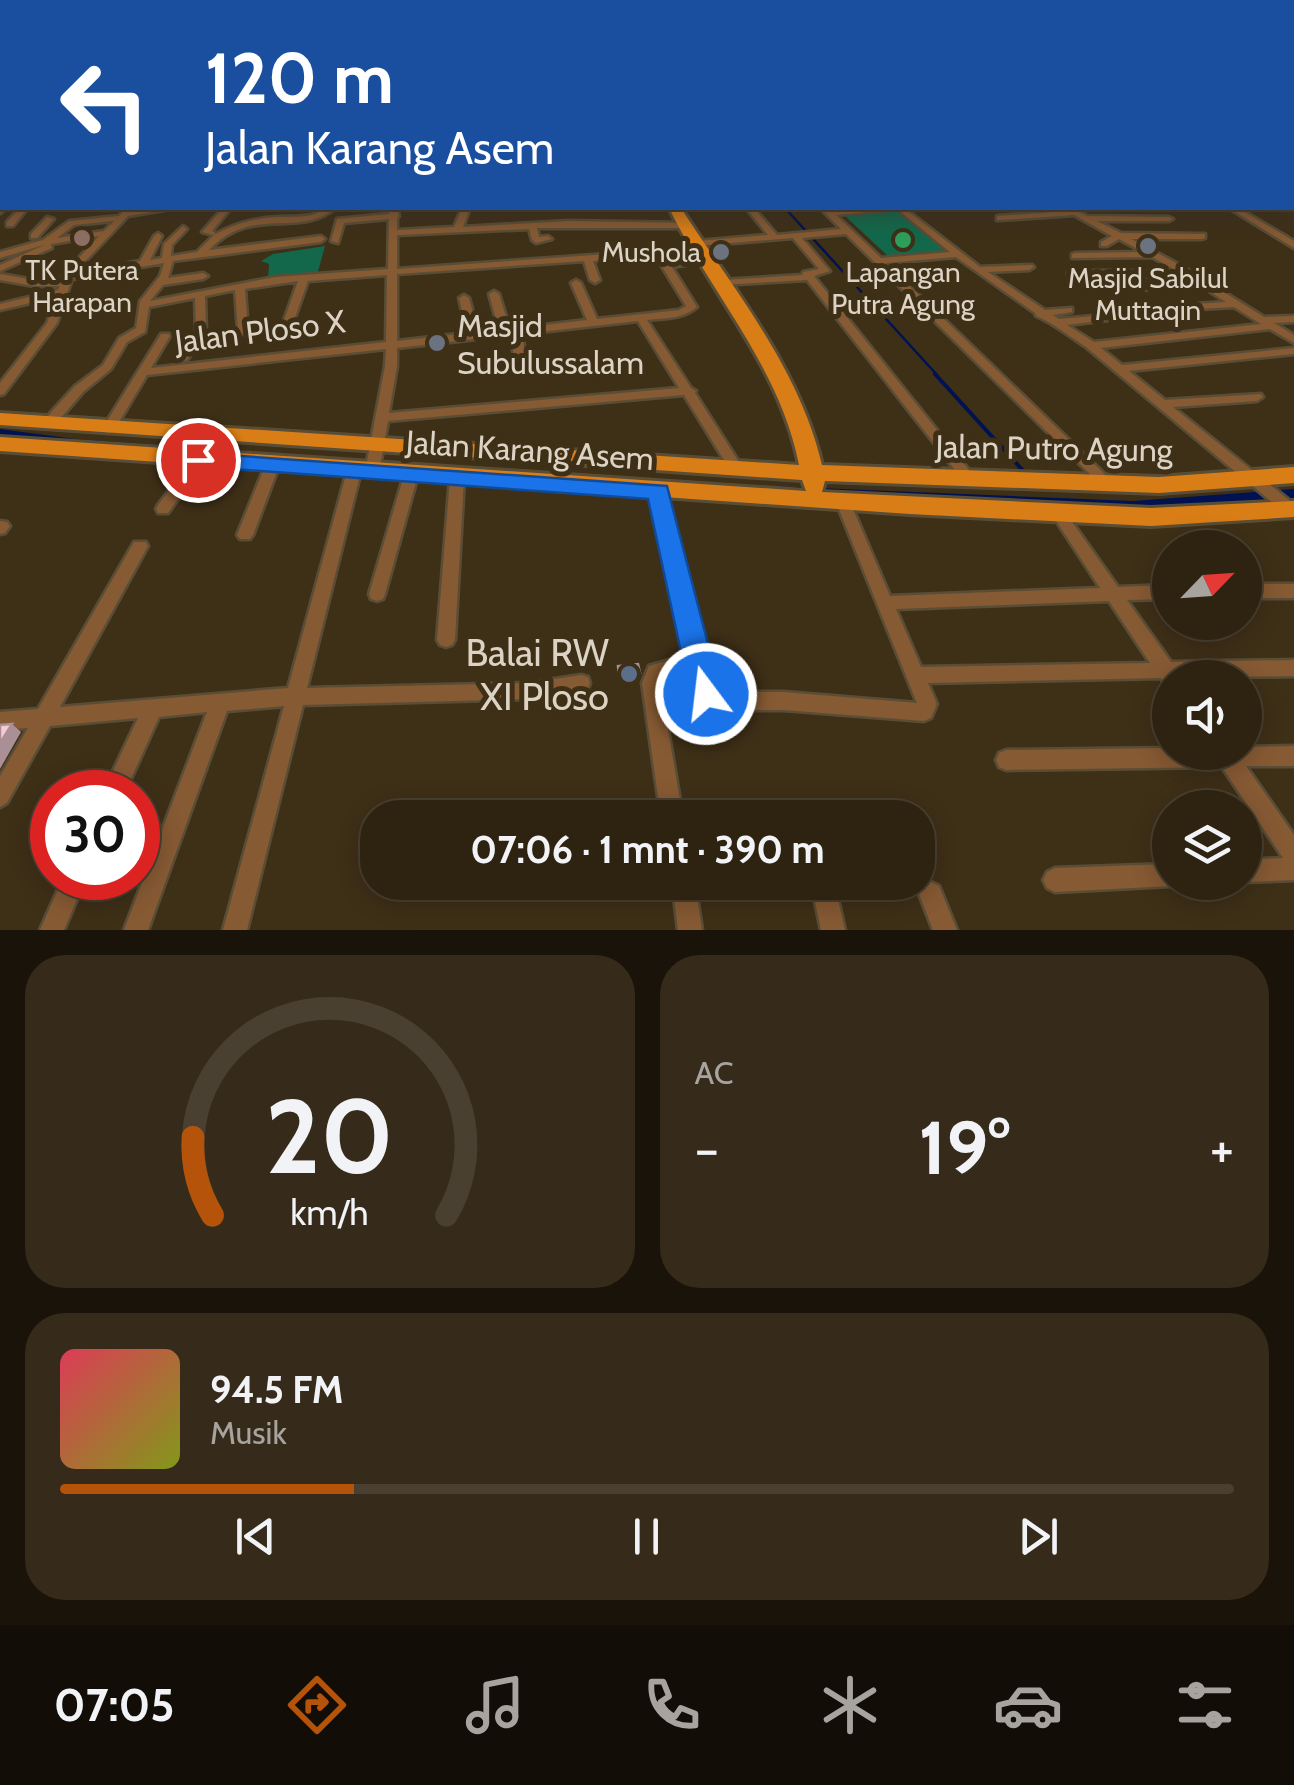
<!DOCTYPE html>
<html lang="id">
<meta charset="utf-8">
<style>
body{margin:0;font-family:Cabin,sans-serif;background:#362b1a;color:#f1f3f6;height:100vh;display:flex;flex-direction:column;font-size:38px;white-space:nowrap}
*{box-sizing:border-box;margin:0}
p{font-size:32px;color:#a7a49f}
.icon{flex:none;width:55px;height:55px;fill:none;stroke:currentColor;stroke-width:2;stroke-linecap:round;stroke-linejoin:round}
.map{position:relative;height:930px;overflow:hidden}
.sheet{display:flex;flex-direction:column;gap:25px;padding:25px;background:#191309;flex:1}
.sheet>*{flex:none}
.banner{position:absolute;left:0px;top:0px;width:1295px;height:210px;box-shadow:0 5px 25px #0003,0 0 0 2px #494031;background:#1a4fa0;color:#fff;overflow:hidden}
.needle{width:65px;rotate:65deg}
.fabs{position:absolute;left:1152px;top:530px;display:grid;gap:20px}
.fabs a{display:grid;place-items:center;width:110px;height:110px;border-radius:50%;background:#2e2311;box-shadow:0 5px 25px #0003,0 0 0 2px #494031;font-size:50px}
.speed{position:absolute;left:30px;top:770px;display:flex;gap:20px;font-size:50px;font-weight:700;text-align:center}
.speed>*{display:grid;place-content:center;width:130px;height:130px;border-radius:50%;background:#2e2311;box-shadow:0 5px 25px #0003,0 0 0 2px #494031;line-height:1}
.speed .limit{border:15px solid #d22;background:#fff;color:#111}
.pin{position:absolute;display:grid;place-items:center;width:85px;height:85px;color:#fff;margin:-42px;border:5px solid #fff;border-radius:50%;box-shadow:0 2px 10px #0007}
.me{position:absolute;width:110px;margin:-55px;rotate:345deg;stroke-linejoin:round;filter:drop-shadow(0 0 8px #0008)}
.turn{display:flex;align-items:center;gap:35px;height:210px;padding:0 40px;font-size:45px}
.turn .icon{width:130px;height:130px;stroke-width:2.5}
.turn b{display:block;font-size:70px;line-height:85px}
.big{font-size:75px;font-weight:700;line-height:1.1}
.sheet .tile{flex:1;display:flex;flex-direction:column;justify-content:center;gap:15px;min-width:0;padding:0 35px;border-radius:40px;background:#362b1a}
.sheet .dial{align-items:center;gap:0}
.dial svg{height:260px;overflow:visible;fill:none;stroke:#494031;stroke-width:7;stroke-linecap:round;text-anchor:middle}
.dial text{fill:#f1f3f6;stroke:none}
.song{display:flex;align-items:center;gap:30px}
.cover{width:120px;height:120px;border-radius:15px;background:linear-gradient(135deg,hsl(350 70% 55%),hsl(70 70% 35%))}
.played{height:10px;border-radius:5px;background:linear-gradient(90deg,#b45309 25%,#494031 25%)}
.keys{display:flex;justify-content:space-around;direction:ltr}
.heat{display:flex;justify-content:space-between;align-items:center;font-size:55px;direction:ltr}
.sheet .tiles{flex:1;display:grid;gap:25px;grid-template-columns:1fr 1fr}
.tile:last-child{grid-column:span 2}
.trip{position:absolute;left:360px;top:800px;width:575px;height:100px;border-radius:40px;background:#2e2311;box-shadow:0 5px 25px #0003,0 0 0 2px #494031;font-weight:700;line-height:100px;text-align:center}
.tabs{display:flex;height:160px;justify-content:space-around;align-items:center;background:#120e07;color:#a7a49f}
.tabs .icon{width:70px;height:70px}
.tabs .active{color:#b45309}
.tabs b{font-size:45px;color:#f1f3f6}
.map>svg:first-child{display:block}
</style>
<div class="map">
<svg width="1294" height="930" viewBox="0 0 1294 930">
<rect width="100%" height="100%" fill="#3e2f17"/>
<path fill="#13684b" d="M876,211H899L948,252L889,257L845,216Z
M325,246L317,275L268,279L269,264L261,261L273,254Z"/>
<path fill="#001251" d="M0,429L75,439L722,484L1133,501L1294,489V498L1141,511L877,498L57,444L0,437Z"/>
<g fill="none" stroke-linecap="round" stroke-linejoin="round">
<path stroke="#001251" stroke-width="2.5" d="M785,208L938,376"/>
<path stroke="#001251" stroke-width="4" d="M935,374L1027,475"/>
<defs>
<path id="street" d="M1292,115L1294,116V120L1292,119Z
M2,126V130L0,131V127Z
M1292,129H1294V133H1292Z
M2,138V142L0,143V139Z
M0,153H2V157L0,158Z
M0,206L7,208L0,213Z
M20,208H28L13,226H7V222Z
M127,208H135L133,210L176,208L128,216L74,273L140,261L154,236L158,233L162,236L150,260L162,258L164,244L183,226L187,229L172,245L171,256L197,252L214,235L202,232L223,208H231L212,231L215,233L214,235C235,223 255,218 278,217C289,217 301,217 312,215C322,212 325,207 335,208C299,239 252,204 209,250L321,236L325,239L321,242L173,261L168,278L203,273L208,276L203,279L163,285L150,301L275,277L388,269L389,219L344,223L338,243L331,241L337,219L389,214V208H397L399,216L397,218V230L454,227L462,208H470L463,227L569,221L689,223L690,225L686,228H537L539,237L548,236L552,239L536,243L532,240L529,229L397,235V269L622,253L627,256L622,259L593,261L600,280L595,283L590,280L584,261L397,274V341L467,333L459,298L464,295L469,298L478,332L499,330L489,294L494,291L499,294L510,329L587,320L571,283L576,280L581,283L597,319L679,310L686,306L661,265L666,262L711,257V261L672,267L697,307C683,319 665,318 647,320L691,388L696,391L695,393L744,470L742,473H732L684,395L388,421L379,472L377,475H367L365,472L385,366L386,349L147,375L113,432L108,433L102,429L161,334H169L170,336L151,368L386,342L387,275L308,281L288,337L283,340L278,337L298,281L245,289L248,331L243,334L238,331L235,290L205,296L206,332L187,360L183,361L177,358L196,332L195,298L149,307L145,332L127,342L111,369L83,392L53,427H43L42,424L43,421L75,386L103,365L119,338L136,328L140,301L160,276L164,263L72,279L57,323L4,394L0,395V383L47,323L56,297L0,310V304L58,290L60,286H34L0,280V274L34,280H62L61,277L99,236L51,244L52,248L0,271V265L44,245L0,258V252L43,240L69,221L119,216ZM114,221L104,231L57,238L74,225ZM638,321L679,388L389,413L397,366V348L511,335L515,366L521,369L527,366L522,334Z
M746,208H754L777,235L841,229L820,208H828L831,210L893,208L889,210L836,215L881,258L950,252L896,208H904L980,267L1032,265L1034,267L1029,270L988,272L1045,310L1072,308V312L1053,315L1059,319L1129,313L1130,315L1125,318L1067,325L1094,342L1261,324L1234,307L1147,312L1146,310L1151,307L1226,302L1201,286L1135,290L1130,287L1135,284L1192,281L1186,277L1068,276V272L1071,271H1177L1152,257L1072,258V254L1075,253L1143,252L1119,239L1107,246H1101V242L1112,236L1074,215L1000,220H997V216L1067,211L1063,208H1072L1087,216L1169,217L1173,219L1169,221H1097L1121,233L1205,234V238L1202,239H1131L1180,265L1264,317L1294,316V322L1274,323L1294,335V343L1270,329L1101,348L1122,365L1294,348V354L1129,371L1165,400L1261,394L1263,397L1257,401L1173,407L1294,504V513H1285L1086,347C1070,337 1052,322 1036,316L1035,313L956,257L886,263L1115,484L1108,489L1103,487L846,234L802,238L830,271L814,276L977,480L975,483H965L807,280L720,285L718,283L723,280L802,275L803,272L819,269L793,238L695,246L694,244L698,241L768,235Z
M1229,208H1238L1294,241V248Z
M47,217L54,219L37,238H31V234Z
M198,457L205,461L168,513H158L156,509L158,505L193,458Z
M272,461L279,466L253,535L250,539H240L237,535L265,466Z
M354,466L361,471L307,688L528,683L581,675L588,677L590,683L588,689L528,699L303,705L247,930H223L284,706L227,711L148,930H124L207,712L159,717L125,792H103L138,718L50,726L7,803L0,807V776L28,728L0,730V712L38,709L134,542H146L148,546L60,707L288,688L347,471Z
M411,470L418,475L385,594L383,599L377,601L371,599L369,594L404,475Z
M457,473L464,478L455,640L452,645L446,647L440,645L437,640L450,478Z
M658,486L665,491L705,660L714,688L719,692H784L917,703L836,502L838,498H848L850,502L890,596L1100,588L1051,513L1053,509H1063L1118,587L1170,585V599L1127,600L1171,662L1294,660V676L1170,678V686L1164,684L1161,678L928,683L937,704L931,718L924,721L784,710H716L699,699L690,670L662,678L660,683L683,818H661L642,683L649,666L686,655L651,491ZM1109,601L1150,663L921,667L896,609Z
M0,521L7,522L10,526L5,533L0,534Z
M1245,584H1294V598H1245Z
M1294,746V766H1246L1294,835V880L1245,882V860L1283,858L1222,767L1006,770L999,767L996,760L999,753L1006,750L1170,748V752H1245V747Z
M1170,864V882H1178L1170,886L1055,892L1047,888L1043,880L1047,872L1055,868Z
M63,878H86L64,930H40Z
M672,882H695L702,930H678Z
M811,882H834L845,930H821Z
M931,882L939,886L957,930H933L919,894L923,886Z"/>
<path id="secondary" d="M0,115L2,114"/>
<path id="primary" d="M669,208H681C733,289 800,369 822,465L1159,477L1294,467V483L1159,493L825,481L822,492L1151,508L1294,501V517L1151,526L910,514L0,451V437L806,491L802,480L0,425V413L799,465C780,367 711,294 669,208Z"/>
<path id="highway" d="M1292,183H1294V192H1292Z"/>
</defs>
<use href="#street" stroke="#5a4d36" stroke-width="5"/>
<use href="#secondary" stroke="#5a4d36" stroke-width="25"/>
<use href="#primary" stroke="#5a4d36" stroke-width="6"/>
<use href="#highway" stroke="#5a4d36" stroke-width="5"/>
<use href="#street" fill="#865a33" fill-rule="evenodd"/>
<use href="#secondary" stroke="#b56f29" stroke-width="20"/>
<use href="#primary" fill="#d97e17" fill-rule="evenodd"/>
<use href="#highway" fill="#eb9441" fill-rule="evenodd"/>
</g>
<path fill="#d1afba" d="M1125,208H1162L1160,211H1131Z
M638,664L640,677L620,680L618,666Z"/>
<path fill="#aa8f97" d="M12,724L21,732L0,769V743Z"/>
<path fill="#f3ccd8" stroke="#aa8f97" stroke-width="2.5" d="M638,664L640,673L619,676L618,666Z
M12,724L0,743V725Z"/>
<linearGradient id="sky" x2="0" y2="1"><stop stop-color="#221a0d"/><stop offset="0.45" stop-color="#524d47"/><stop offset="1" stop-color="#524d47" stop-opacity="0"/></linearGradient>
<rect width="1294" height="235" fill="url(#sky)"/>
<path fill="#1a73e8" stroke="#114b97" stroke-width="2.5" d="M198,453L667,486L721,694L717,703L706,708L694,703L690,694L648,499L190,466L186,460Z"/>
<circle fill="#8d6e63" stroke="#3e2f17" stroke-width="4" cx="82" cy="238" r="10"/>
<circle fill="#2e9e5b" stroke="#3e2f17" stroke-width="4" cx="903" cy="240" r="10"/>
<g fill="#6b7280" stroke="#3e2f17" stroke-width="4">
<circle cx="1148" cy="246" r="10"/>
<circle cx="721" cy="252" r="10"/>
<circle cx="437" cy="343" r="10"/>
</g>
<circle fill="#5c6f8a" stroke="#3e2f17" stroke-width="4" cx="629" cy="674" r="10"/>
<g text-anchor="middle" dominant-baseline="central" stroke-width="10" stroke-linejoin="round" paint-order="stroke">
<g font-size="28" fill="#dcd3c5" stroke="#3e2f17">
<text x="701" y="252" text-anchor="end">Mushola</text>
<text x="82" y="270">TK Putera<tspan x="82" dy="32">Harapan</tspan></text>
<text x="903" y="272">Lapangan<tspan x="903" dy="32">Putra Agung</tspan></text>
<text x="1148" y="278">Masjid Sabilul<tspan x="1148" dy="32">Muttaqin</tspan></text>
</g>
<g font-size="32" fill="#dcd3c5" stroke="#3e2f17" text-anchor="start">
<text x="457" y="325">Masjid<tspan x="457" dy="37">Subulussalam</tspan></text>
</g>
<g font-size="32" fill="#dcd3c5" stroke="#3e2f17">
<text transform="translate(260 331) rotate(-7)">Jalan Ploso X</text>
<text transform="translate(1054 448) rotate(1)">Jalan Putro Agung</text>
<text transform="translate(530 450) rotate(4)">Jalan Karang Asem</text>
</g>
<g font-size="38" fill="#dcd3c5" stroke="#3e2f17" text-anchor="end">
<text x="609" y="652">Balai RW<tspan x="609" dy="44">XI Ploso</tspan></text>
</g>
</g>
</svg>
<div class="fabs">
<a><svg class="needle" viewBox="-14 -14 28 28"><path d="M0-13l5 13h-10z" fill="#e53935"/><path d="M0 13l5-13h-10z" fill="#a7a49f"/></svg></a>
<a><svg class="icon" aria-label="sound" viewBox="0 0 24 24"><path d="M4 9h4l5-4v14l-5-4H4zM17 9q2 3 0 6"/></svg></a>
<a><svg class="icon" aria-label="layers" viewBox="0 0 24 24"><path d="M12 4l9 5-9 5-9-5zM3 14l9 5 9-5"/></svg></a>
</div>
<div class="speed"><div class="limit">30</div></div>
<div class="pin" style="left:198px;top:460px;background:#d93025"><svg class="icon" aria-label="arrive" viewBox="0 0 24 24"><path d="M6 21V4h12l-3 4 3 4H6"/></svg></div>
<svg class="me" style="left:706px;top:694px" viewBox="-20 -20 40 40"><circle r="17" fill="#1a73e8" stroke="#fff" stroke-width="3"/><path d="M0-11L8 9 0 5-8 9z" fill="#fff"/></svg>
<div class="trip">07:06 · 1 mnt · 390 m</div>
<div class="banner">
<div class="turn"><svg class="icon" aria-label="left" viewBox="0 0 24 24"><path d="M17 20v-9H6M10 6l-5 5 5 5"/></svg><div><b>120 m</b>Jalan Karang Asem</div></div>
</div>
</div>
<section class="sheet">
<div class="tiles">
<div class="tile dial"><svg viewBox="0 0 100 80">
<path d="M14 69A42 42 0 1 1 86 69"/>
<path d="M14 69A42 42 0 0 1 8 45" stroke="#b45309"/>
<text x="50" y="56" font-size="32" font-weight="700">20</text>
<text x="50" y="72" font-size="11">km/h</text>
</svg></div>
<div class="tile"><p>AC</p>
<div class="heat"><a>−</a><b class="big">19°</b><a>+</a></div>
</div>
<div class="tile">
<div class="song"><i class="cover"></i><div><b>94.5 FM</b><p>Musik</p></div></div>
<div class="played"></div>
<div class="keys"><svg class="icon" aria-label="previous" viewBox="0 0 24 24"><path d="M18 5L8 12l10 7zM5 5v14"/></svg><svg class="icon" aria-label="pause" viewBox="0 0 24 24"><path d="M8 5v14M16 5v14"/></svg><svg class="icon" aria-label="next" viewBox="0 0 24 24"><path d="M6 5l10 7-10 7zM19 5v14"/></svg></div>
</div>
</div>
</section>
<nav class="tabs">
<b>07:05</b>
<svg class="icon active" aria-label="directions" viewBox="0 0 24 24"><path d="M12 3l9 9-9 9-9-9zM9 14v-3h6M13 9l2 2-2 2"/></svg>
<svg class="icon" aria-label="music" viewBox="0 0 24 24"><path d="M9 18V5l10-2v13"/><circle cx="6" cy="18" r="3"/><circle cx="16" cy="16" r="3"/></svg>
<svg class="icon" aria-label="phone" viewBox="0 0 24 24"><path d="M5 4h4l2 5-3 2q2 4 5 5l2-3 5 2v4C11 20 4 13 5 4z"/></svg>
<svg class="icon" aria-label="climate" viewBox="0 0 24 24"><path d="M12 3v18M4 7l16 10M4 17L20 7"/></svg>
<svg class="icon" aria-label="car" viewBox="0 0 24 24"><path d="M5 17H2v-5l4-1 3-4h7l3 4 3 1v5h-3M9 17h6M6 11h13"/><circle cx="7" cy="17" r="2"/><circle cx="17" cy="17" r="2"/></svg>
<svg class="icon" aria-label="filters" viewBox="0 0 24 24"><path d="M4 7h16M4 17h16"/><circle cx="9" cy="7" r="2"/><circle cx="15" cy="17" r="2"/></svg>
</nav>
